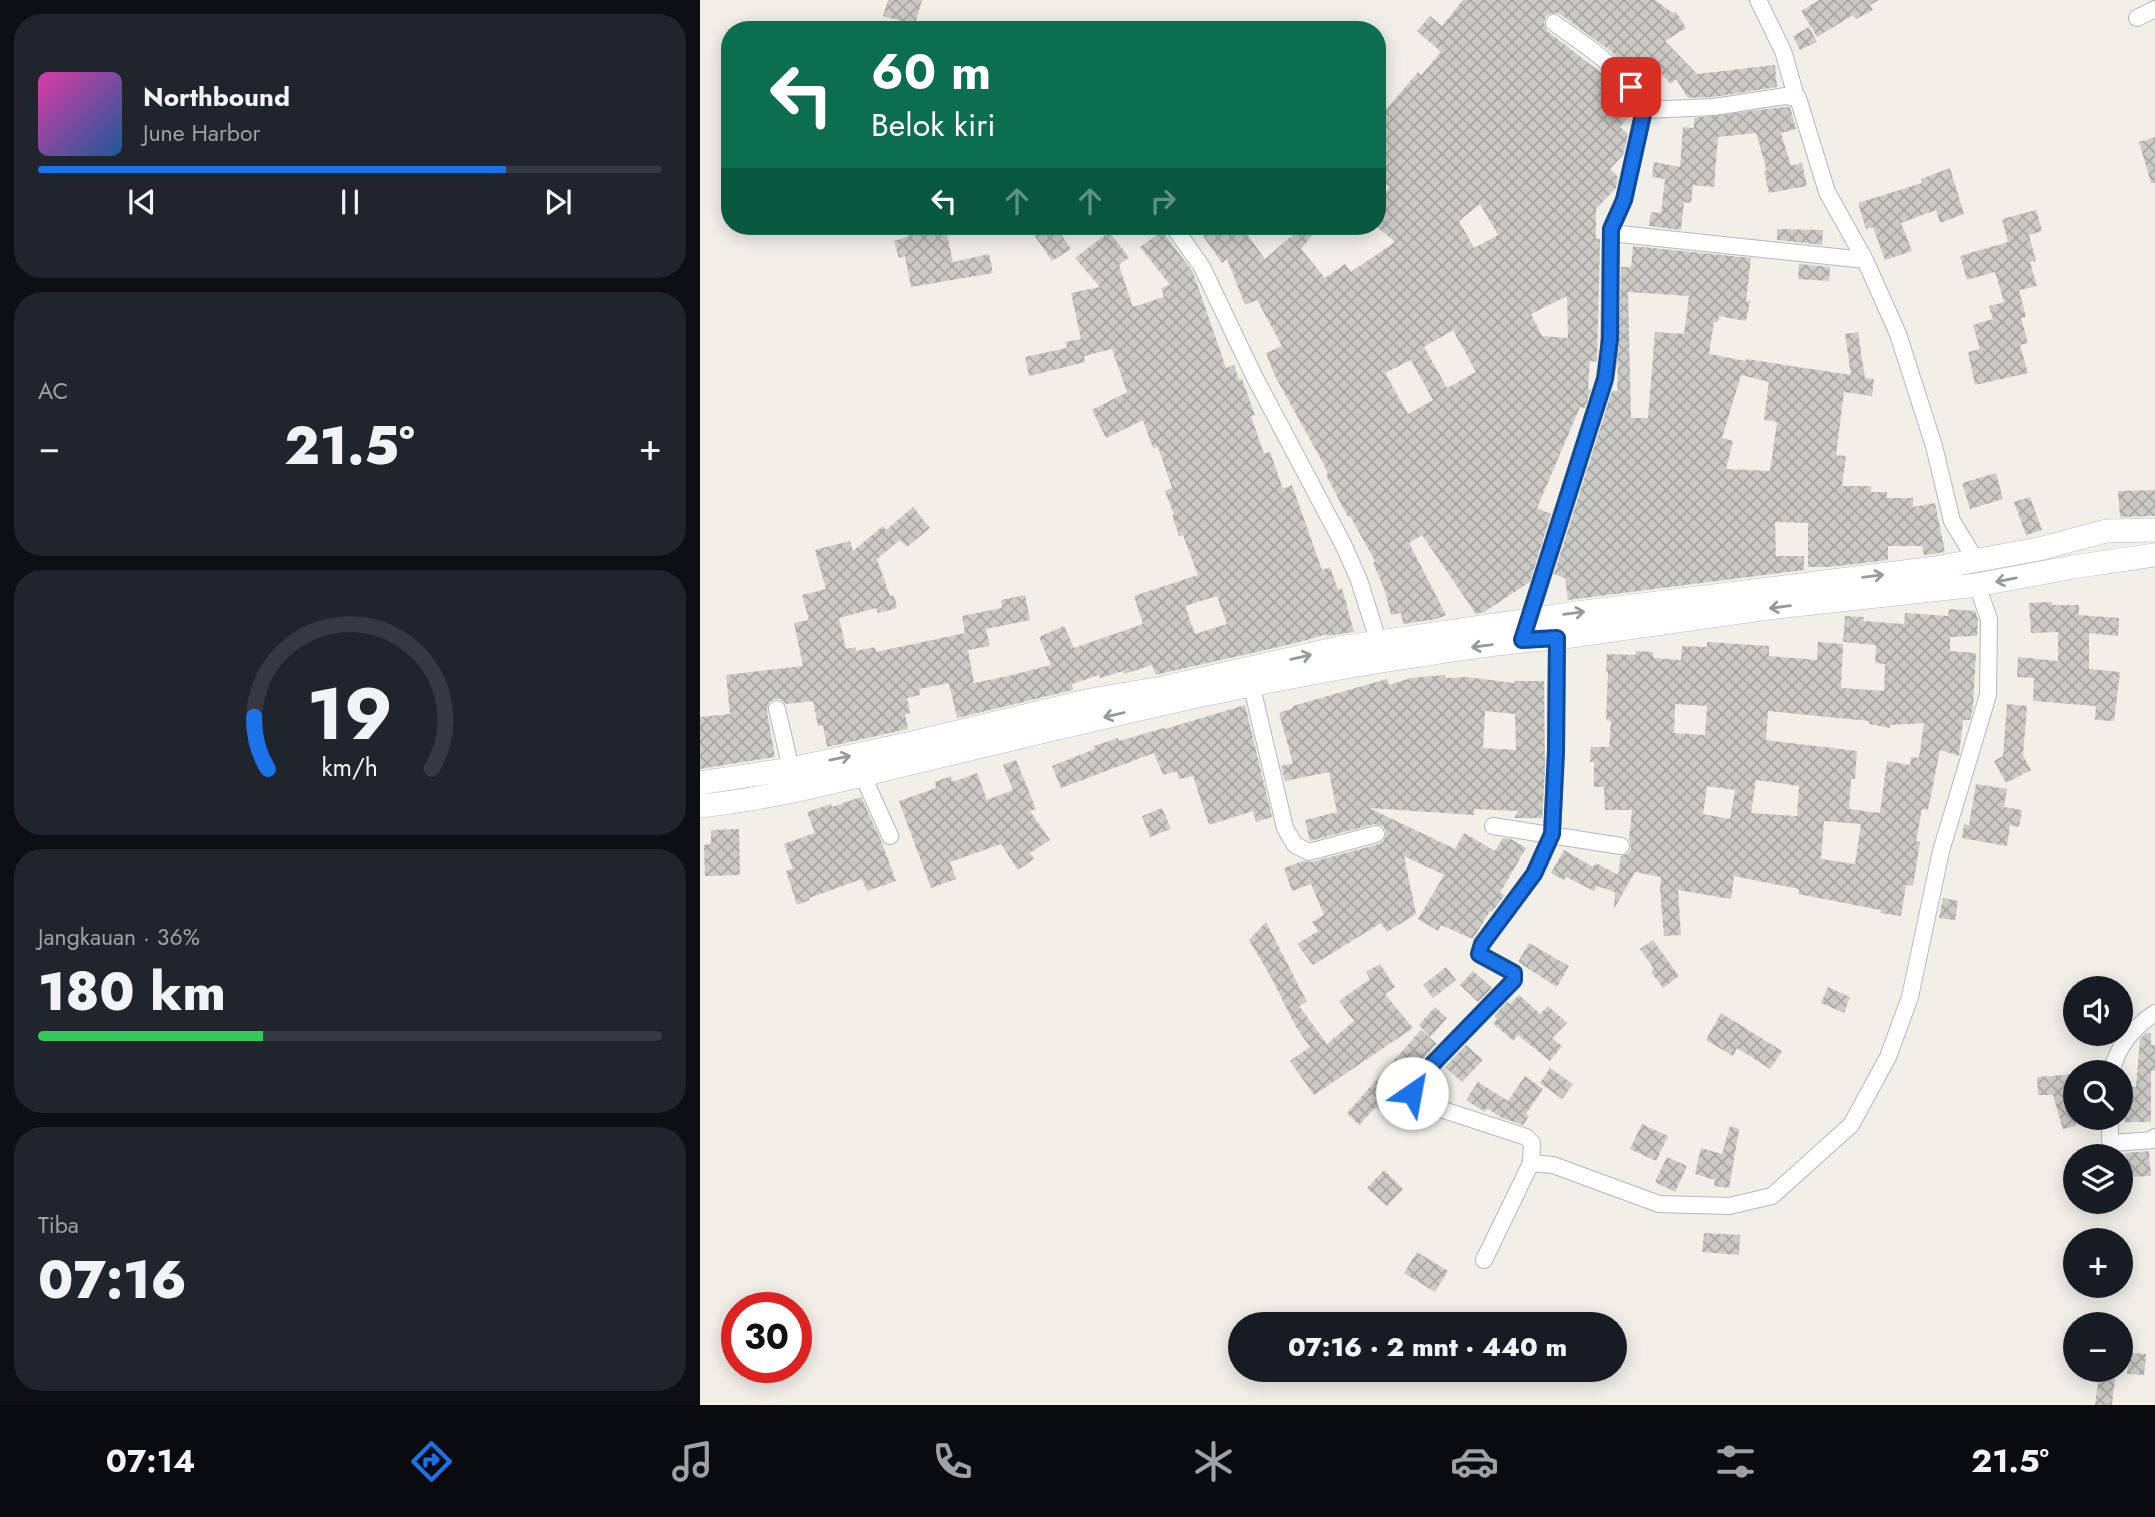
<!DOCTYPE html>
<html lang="id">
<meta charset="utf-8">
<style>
body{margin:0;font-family:Jost,sans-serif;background:#20242c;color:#f1f3f6;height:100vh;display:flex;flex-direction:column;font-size:26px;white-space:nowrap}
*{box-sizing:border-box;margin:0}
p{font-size:23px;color:#9ea1a6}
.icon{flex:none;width:38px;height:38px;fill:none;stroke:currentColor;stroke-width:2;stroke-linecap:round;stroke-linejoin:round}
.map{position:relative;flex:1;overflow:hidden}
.sheet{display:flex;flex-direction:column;gap:14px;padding:14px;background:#0d0f14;width:700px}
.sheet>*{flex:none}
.guide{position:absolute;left:21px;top:21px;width:665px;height:214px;border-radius:28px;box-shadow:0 4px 18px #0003;background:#0b6e4f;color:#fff;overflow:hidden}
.tools{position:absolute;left:1363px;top:976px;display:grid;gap:14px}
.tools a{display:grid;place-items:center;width:70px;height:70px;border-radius:50%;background:#171b24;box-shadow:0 4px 18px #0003;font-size:35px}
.speed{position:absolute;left:21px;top:1292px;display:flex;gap:14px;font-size:35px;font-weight:700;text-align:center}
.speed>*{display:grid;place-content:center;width:91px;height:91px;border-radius:50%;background:#171b24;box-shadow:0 4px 18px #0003;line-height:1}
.speed .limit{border:10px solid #d22;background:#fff;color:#111}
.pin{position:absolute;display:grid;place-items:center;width:60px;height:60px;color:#fff;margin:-30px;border-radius:14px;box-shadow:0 4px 10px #0006}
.me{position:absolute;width:77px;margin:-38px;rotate:33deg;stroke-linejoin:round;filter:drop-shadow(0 0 5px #0008)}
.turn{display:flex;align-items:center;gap:24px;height:147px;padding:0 35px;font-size:32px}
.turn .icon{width:91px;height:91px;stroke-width:2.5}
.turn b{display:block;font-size:49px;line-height:60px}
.lanes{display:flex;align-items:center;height:66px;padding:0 35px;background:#0003;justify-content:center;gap:35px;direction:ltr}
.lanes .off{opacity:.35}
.big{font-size:52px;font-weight:800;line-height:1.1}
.sheet .card{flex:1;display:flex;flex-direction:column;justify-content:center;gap:10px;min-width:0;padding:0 24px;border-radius:28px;background:#20242c}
.sheet .dial{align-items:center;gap:0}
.dial svg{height:182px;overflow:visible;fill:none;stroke:#363941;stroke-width:7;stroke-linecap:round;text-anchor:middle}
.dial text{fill:#f1f3f6;stroke:none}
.song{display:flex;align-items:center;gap:21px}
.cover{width:84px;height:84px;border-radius:10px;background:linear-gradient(135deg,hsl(320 70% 55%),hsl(210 70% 35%))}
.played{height:7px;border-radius:4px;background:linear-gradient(90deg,#1a73e8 75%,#363941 75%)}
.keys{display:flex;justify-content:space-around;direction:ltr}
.heat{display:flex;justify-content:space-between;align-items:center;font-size:38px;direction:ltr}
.charge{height:10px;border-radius:5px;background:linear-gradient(90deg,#34c759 36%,#363941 0)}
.trip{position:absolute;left:528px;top:1312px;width:399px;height:70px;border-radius:35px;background:#171b24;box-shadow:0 4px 18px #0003;font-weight:800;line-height:70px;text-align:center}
.dock{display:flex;height:112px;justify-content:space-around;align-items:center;background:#090b0e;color:#9ea1a6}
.dock .icon{width:49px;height:49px}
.dock .active{color:#1a73e8}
.dock b{font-size:32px;color:#f1f3f6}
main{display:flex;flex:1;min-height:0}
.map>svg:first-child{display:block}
</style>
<main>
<section class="sheet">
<div class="card">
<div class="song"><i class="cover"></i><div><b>Northbound</b><p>June Harbor</p></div></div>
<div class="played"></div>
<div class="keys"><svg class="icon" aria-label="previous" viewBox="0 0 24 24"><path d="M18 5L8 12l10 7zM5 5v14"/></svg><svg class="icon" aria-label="pause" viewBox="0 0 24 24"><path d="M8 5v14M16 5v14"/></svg><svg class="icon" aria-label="next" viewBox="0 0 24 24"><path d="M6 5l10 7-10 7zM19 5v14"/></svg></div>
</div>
<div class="card"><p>AC</p>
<div class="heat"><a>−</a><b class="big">21.5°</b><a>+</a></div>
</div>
<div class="card dial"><svg viewBox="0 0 100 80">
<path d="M14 69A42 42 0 1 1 86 69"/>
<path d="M14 69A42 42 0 0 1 8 46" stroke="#1a73e8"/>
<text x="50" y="56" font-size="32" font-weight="700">19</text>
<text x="50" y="72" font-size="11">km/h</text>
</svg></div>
<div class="card"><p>Jangkauan · 36%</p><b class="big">180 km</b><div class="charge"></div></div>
<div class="card"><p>Tiba</p><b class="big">07:16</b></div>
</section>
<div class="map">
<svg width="1455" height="1405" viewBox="0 0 1455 1405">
<defs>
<pattern id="building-cross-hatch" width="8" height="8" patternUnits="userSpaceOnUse" patternTransform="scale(1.75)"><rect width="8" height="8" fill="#cccac5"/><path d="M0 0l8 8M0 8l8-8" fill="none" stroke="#a9a8a4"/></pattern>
</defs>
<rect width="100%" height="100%" fill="#f1efe8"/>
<path fill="url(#building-cross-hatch)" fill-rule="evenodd" d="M188,0H222L215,25L183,16Z
M763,0H955L973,13L976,12L986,28L965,41L997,74L1075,65L1077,87L1013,97L988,98L976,79L971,84L946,58L932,73L912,52L860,14L854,13L846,16L844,23L847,31L908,78L933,112L920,127L928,134L923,155L910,169L918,177L916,188L896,209V239H900L897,362L890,361L888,389H891L885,408L880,407L837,508L851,514L830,582L784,612L776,614L722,535L709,543L746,615L737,619L703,624L701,613L691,615L684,588L673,563L675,561L650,516L648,517L626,475L628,473L622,461L575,376L566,353L582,346L557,300L545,305L527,259L522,263L496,226H541L565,259L594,234L584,226H606L614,233L601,249L625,278L645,264L651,272L695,242L677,227V203L690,187L681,180L685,174L677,167V120L718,72L721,75L741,52L717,31L730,16L742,26ZM780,204L798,235L774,248L759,221ZM867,296L868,338L842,336L831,314ZM753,330L776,372L747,388L724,347ZM711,360L733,400L708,414L685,373Z
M1119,0H1179L1170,5L1173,10L1156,19L1153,15L1117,37L1101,11Z
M1109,27L1117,42L1100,50L1093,36Z
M1085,107H1090L1096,129L1081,133L1091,166L1102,163L1107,186L1069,193L1064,171H1067L1056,133L1018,137L1014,187L993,185L991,203L984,202L981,230L949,226L951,212L961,213L965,179L952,177L954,162L980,167L983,127L994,128V118Z
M1455,137V183H1451L1439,142Z
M1250,168L1264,214L1240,223L1236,210L1201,223L1212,251L1185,260L1173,227L1166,229L1158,203L1222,183L1221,179Z
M1336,210L1342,231L1329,235L1336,261L1330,262L1337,286L1319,290L1326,317L1321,318L1328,343L1320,345L1328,373L1275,385L1268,352L1280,349L1273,325L1293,319L1289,306L1304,302L1295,272L1267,280L1260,256L1308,242L1302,219Z
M204,226H245L253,262L289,254L293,273L211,287L205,256L199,258L194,241L209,236Z
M328,226H355L371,249L352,261Z
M1077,229L1123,230L1122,245L1077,240Z
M462,231L493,272L526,368L534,365L539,380L542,379L555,415L551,416L564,454L570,452L583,489L592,485L622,570L630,567L638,590L642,588L654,632L627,636V634L596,643L459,674L456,675L452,665L424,674L423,671L400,678L399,675L372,684L373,690L257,718L249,683L219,689L220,695L207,698L210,713L205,714L208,729L127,747L123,725L118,726L113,701L86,704L81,699H75L69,702L67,711L75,757L0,769V717L30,714L26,675L103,666L94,623L109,620L102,595L126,589L115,550L150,541L153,551L183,526L186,530L213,507L230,528L207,547L200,540L177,559L190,596L194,595L197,608L178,613L176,608L139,618L146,649L156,647V651L175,647L176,652L265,633L262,616L302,608L301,600L325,595L330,620L286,629L290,646L268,650L274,683L304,677L351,665L339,637L364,626L374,648L443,624L434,596L498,575L483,535L479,536L472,515H474L465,491L472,488L458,447L453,448L443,420L406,438L392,410L427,392L412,349L384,356L385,362L329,376L325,357L367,348L365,342L381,339L371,293L400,287L375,258L409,232L429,257L419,265L433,307L464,297L461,288L470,285L440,247ZM517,596L527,624L495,634L485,606Z
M933,246L1051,258L1046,301H1050L1046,321L1019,316L1018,322H1014L1009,354L1046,361V359L1151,375L1145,334L1158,332L1165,378L1174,379L1172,396L1144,392L1136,455L1146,456L1142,486H1171V492H1187V498H1213V507L1235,503L1245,552L1224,555L1222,546H1188V560L1130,567H1108V523L1075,522L1076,556H1104V570L868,600L865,578L854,574L912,391H917L921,267H931ZM928,292L989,296L984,334L955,332L948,418H931ZM1041,375L1069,382L1064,420L1077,422L1070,471L1026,469L1033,441L1022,438Z
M1099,264L1130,267L1129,281L1098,279Z
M1296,473L1303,499L1270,509L1262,483Z
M1455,490V516L1420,517L1418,491Z
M1330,497L1342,530L1326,535L1314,502Z
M1352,602V605H1379V615L1419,618L1418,636L1389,633V669L1420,672L1414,721L1395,720L1396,706L1333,701L1334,678L1317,677L1318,657L1358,661V632L1331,633L1329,603Z
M1249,609L1275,611L1278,619L1277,636L1250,637V651L1276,653L1273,708L1270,720H1263L1259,756L1240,750L1228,810L1222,809L1216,841L1220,842L1213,886L1206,885L1201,916L1180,913L1181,910L1098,894L1099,889L1034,876L1031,899L978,890L981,935L964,936L960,889L961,877L935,872L914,909L915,892L897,886L894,891L866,877L864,880L851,873L864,850L893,867L896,863L918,875L921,856L929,853L931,848L929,839L932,810H905L904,787H894V762H890L891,747H909L911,721L906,720L908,672H906L907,654L936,655V651L953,652V658L981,660L982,646L1007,647V642L1069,646V656L1117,660L1118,642L1143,644L1141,688L1184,691L1185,664L1175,663L1176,645L1143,642L1145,616L1164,617L1163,621L1204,624L1205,613L1248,616ZM975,704L1007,706L1005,735L974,733ZM1068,711L1169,721V724L1190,728V725L1224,723L1219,758L1211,757L1210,765L1187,761L1180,813L1149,809L1151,779H1155L1157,751L1066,740ZM1056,780L1099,786L1097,816L1051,813ZM1007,786L1035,790L1030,819L1003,814ZM1124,821L1161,824L1155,864L1121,859Z
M745,675L746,678L766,677L815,683V681H844L845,771L842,818H814L818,811L774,809V815L669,808L755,849L764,833L795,851L803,838L811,839L826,848L800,893L805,895L792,912L790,911L773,939L741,925L738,931L718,919L744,875L704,856L716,914L687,932L681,923L613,965L597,944L618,931L612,922L624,915L611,884L592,891L584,868L603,861L612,862L679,844L684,841L686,832L683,826L674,824L610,841L605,820L637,812L629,772L585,781L581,766L593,763L579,713L593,708V706L687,679L689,685L711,678ZM785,711L815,714L816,750L783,748Z
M1307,704L1327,706L1323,755L1331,770L1306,783L1294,761L1303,756Z
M545,705L572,817L556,822L553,811L509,825L493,776L479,779L477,771L463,775L454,753L361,788L352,766L395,749L394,746L418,738L419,741L464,728L465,729Z
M316,760L336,809L330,811L350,840L330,853L334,859L318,870L301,844L250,862L256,879L231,888L199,801L236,788L235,782L251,776L253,782L277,773L287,800L313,790L303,765Z
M1276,784L1307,789L1304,807L1322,810L1319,827L1310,825L1307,846L1262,838L1264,824L1269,825Z
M161,797L182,843L196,881L167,891L162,879L109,898L110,900L97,905L86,871L93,869L84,844L115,833L107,812L131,804L132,807Z
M462,808L471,829L450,837L442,816Z
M39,829L40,875L5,876L4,845L11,844V830Z
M1243,898L1258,901L1255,920L1239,918Z
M566,922L607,1002L599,1006L627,1044L654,1021L639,1001L670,979L666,972L680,964L695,987L685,994L713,1028L614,1095L590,1061L610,1047L596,1027L571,977L549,940Z
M953,940L979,976L963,988L951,972L954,969L940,949Z
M829,943L869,966L857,987L818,962Z
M746,967L756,980L733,998L723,985Z
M773,971L792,988L778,1002L760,985Z
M1128,987L1150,997L1144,1013L1121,1003Z
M819,995L840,1014L848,1006L867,1023L852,1038L862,1046L850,1061L818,1035L813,1041L793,1023L797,1019L794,1016L807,1002L810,1004Z
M735,1007L747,1018L730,1037L719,1025Z
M1021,1013L1082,1051L1070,1069L1037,1048L1033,1056L1006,1040Z
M721,1030L737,1044L706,1076L703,1085L680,1110L676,1107L659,1125L647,1113Z
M1446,1033H1451V1045H1455V1071H1451V1122H1424V1086L1436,1087L1440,1039Z
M766,1045L783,1060L762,1082L745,1067Z
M850,1068L873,1084L862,1099L840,1083Z
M1376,1074V1126L1363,1129L1353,1095H1338L1337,1077Z
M825,1076L843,1089L826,1114L829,1116L823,1125L802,1118L787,1108L785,1112L766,1100L778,1082L808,1101Z
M942,1124L968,1136L956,1161L930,1149Z
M1030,1126L1039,1129L1029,1188L1014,1186L1015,1180L995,1174L1001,1148L1022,1154Z
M1449,1151L1451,1176L1427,1177L1425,1153Z
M967,1157L987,1166L975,1192L955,1182Z
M684,1170L703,1189L687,1206L667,1188Z
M1004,1233L1040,1235L1039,1255L1002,1252Z
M717,1252L748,1271L735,1292L704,1273Z
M1429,1353L1446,1354L1444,1375L1427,1374Z
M1400,1370H1416L1412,1405H1395Z"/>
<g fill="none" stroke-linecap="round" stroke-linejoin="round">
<defs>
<path id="street" d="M1058,0L1083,51L1096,96
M1437,18L1455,9
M944,110L1014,107L1085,96L1098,98L1127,192L1165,260L1198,334L1234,446L1252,521L1277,562
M473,226L502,267L554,376L644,546L659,580L681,650
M911,233L1165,260
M826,628L905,379L909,356L911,229L924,200L944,110C922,67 892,50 854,23
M551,683L585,828L595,845L609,852L676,834
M77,709L91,769
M163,776L190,836
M793,826L921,846
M1411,1073C1418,1045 1432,1029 1455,1013
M1410,1118V1140L1413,1143L1453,1140L1455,1137
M831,1163L853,1165L959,1204L1029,1206L1072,1196L1151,1125L1188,1057L1210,997L1241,851L1288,695L1289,619L1277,585
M784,1260L831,1163L832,1143L826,1137L725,1104L712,1093L714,1083L814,980V973L779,954L782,944L834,874L852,834L856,753L857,638"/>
<path id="secondary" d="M0,783L91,769L212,743L391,700L462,688L639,648L869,614L1235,568L1339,549L1406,531L1455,530
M0,806C85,797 166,773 249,754C405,717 561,678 720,655C766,648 811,641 857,638L1068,608L1277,585L1373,567L1455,555"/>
</defs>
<use href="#street" stroke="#b5b8bc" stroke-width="18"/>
<use href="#secondary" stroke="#b6babf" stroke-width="24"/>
<use href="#street" stroke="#fff" stroke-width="16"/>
<use href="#secondary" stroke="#fff" stroke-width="23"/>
</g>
<defs><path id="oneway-shaft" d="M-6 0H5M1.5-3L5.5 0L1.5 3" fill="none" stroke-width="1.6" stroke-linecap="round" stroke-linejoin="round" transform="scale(1.75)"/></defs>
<g stroke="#979a9d">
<use href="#oneway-shaft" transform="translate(1173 576) rotate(-7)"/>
<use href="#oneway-shaft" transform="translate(1306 580) rotate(169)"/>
<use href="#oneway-shaft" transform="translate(1080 607) rotate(173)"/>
<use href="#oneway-shaft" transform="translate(874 613) rotate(-7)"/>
<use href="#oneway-shaft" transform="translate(782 646) rotate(172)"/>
<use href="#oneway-shaft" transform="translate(601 657) rotate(-13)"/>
<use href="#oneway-shaft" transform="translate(414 715) rotate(167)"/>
<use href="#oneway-shaft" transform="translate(140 758) rotate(-12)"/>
</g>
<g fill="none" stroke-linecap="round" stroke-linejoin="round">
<defs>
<path id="route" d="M712,1093L714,1083L814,980V973L779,954L782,944L834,874L852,834L856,752L857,638L822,640L905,379L910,339L911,229L924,200L944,110L931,87"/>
</defs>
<use href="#route" stroke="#114b97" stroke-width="18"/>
<use href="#route" stroke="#1a73e8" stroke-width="12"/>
</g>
</svg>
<div class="tools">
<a><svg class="icon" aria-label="sound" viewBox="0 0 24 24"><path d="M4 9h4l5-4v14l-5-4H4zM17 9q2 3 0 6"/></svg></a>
<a><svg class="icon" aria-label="search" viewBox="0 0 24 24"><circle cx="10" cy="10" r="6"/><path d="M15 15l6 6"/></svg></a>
<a><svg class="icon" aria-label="layers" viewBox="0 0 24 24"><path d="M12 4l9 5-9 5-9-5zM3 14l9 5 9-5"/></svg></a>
<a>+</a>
<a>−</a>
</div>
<div class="speed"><div class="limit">30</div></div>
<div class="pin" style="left:931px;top:87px;background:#d93025"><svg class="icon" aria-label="arrive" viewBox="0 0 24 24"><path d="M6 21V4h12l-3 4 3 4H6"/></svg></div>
<svg class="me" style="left:712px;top:1093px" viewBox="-20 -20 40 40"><circle r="19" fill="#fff"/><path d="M0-13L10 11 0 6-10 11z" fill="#1a73e8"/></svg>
<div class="trip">07:16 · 2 mnt · 440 m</div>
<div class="guide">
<div class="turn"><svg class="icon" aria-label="left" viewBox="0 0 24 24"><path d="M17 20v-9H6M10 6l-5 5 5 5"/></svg><div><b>60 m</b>Belok kiri</div></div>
<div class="lanes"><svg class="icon" aria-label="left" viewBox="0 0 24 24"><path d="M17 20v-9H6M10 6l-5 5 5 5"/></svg><svg class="icon off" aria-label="ahead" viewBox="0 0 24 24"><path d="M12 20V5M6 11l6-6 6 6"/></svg><svg class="icon off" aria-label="ahead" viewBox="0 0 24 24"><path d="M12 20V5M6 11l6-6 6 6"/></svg><svg class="icon off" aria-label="right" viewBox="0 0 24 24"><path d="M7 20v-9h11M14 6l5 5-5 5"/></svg></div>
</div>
</div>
</main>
<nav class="dock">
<b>07:14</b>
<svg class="icon active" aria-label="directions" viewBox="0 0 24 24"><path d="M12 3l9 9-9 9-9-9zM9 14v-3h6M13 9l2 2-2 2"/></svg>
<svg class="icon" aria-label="music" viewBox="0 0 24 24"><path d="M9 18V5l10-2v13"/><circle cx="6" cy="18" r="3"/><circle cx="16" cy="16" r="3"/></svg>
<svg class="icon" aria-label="phone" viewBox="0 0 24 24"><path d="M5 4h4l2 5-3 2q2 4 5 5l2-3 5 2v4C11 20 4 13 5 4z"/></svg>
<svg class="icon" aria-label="climate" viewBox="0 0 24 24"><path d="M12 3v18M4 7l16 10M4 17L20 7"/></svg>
<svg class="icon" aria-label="car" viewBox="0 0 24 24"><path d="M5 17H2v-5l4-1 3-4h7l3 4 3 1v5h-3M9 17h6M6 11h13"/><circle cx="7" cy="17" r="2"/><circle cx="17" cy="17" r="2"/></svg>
<svg class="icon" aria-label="filters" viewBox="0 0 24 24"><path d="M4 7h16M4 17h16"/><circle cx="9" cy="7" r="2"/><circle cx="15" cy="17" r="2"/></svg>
<b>21.5°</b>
</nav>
